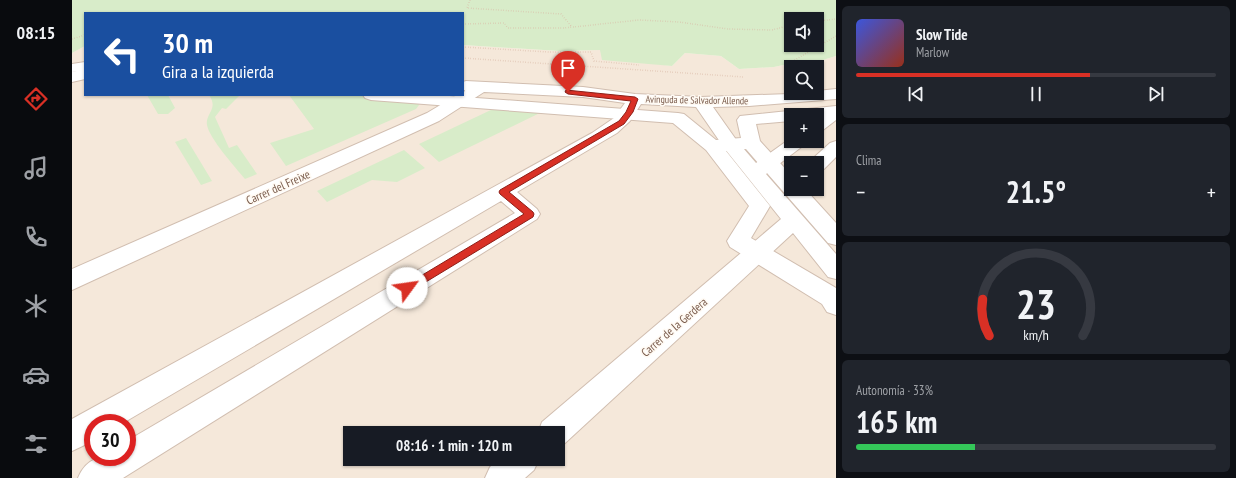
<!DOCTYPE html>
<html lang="es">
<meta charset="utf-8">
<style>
body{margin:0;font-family:"PT Sans Narrow",sans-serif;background:#20242c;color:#f1f3f6;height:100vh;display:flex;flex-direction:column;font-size:15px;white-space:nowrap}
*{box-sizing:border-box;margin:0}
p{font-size:13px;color:#9ea1a6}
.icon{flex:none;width:22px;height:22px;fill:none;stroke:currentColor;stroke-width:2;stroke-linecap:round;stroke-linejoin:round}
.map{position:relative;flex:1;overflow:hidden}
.drawer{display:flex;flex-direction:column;gap:6px;padding:6px;background:#0d0f14;width:400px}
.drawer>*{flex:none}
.banner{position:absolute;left:12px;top:12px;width:380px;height:84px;border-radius:0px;box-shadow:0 1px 3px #0004;background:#1a4fa0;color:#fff;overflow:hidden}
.fabs{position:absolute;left:712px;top:12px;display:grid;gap:8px}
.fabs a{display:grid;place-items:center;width:40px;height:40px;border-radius:0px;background:#171b24;box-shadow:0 1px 3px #0004;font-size:20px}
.speed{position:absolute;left:12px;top:414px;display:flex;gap:8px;font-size:20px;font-weight:700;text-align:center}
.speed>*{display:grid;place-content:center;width:52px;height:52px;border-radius:50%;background:#171b24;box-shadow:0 1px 3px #0004;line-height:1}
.speed .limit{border:6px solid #d22;background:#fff;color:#111}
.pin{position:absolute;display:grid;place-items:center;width:34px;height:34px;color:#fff;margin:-41px -17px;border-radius:50% 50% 50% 0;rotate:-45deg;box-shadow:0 0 4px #0007}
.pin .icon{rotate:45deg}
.me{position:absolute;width:44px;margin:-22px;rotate:59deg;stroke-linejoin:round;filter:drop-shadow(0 0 3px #0008)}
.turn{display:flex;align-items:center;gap:14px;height:84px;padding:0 12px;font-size:18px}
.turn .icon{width:52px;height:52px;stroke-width:2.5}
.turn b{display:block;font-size:28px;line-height:34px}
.big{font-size:30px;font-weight:800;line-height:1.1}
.drawer .widget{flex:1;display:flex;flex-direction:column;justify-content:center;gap:6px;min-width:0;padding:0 14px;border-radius:6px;background:#20242c}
.drawer .dial{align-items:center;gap:0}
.dial svg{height:104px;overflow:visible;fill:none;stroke:#363941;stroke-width:7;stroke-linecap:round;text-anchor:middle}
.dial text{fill:#f1f3f6;stroke:none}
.song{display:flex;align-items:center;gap:12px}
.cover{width:48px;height:48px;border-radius:6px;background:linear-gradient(135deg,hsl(230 70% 55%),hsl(10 70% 35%))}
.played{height:4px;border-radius:2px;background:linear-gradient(90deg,#d93025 65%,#363941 65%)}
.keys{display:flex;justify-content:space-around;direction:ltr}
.heat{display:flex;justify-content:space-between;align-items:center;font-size:22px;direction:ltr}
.charge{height:6px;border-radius:3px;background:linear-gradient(90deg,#34c759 33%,#363941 0)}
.trip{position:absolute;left:271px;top:426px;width:222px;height:40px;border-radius:0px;background:#171b24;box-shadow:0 1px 3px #0004;font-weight:800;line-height:40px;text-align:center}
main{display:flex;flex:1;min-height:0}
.dock{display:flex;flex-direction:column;width:72px;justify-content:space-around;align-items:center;background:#090b0e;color:#9ea1a6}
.dock .icon{width:28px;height:28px}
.dock .selected{color:#d93025}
.dock b{font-size:18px;color:#f1f3f6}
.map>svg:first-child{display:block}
</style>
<main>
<nav class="dock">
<b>08:15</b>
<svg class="icon selected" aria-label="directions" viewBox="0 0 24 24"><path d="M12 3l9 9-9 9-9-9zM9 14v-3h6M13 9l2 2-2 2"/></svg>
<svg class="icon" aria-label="music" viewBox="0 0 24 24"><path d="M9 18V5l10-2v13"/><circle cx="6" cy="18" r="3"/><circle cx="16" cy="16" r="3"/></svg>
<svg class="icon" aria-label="phone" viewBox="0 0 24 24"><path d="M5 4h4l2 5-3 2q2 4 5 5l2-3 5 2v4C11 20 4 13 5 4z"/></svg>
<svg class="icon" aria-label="climate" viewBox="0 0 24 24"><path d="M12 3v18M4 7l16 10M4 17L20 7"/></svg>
<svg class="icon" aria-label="car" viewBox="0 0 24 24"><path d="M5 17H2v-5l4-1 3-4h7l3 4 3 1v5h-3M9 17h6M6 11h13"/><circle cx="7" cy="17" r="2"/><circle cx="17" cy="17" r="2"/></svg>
<svg class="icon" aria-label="filters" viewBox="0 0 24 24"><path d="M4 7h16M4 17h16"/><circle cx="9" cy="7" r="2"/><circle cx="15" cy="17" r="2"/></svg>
</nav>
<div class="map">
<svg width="764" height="478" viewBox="0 0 764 478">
<rect width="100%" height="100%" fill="#fdf6ec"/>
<path fill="#f5e8da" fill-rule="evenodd" d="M391,45L488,51L528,50L569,62L600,66L613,53L649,56L667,69L702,67L716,64L722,67H719V93H745V67H728L764,56V478H0V53L13,46V95H391ZM719,115H745V141H719ZM719,163H745V189H719ZM21,423H55V457H21ZM278,433H486V459H278Z"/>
<path fill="#d8ecc9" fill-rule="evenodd" d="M0,0H764V56L728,67H722L716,64L702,67L667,69L649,56L613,53L600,66L530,60L528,50L488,51L391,45V13H13V46L0,53ZM719,19H745V45H719Z
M75,95H96L103,108L96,114H86Z
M137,95H168L154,109L150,108L143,117L157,148L165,145L185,174L173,179C163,167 137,138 135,125C133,114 147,109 137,95Z
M217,95H278L338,99L345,101L347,105L344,109L214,166L198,143L242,129Z
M421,109L474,110L367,162L347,144Z
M114,138L140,181L129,185L103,142Z
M332,150L353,168L325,182L300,180L255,202L245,191Z"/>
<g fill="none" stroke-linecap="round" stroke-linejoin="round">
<defs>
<path id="pedestrian" d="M13,69V79L0,82V72Z
M291,95H364L606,113L612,114L644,140L669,138L665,120L668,116L764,106V116L745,118V115H719V121L684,124L688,141L719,175V189H733L764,223V245L756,243L674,149L654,151L698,206L679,238L764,288V315L755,312L750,304L658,247L655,241L677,206L634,150L601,123L299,100L293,98Z
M764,141V157L752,169L745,171V163H737L738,161L758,143Z"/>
<path id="minor" d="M13,62V70L0,72V64Z
M394,81L511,87L563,94L629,97L745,93V91L764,89V99L677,106L641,107L665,141L684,163L719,138V141H735L732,145L694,174L764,254V279L756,277L721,233L492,444L486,446V433H466L470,422L709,219L653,149L624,107L569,104L558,121L545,133L445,192L465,209L468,214L465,219L51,478H6C16,454 32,457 55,457V441L443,213L429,201L51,423H21V441L0,451V419L520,133L542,118L553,103L511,97L412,92L367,121L0,290V269L355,113L385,95H391L393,90H391V82Z
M764,107V120L751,130L745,131V118L758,108Z
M427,459H467L462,470L453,478H413L418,467Z"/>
</defs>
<use href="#pedestrian" stroke="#d1beb0" stroke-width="2"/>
<use href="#minor" stroke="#d1beb0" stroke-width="2"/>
<path stroke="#d9b8a5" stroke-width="1.5" stroke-dasharray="0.5 2" stroke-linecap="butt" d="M398,0L395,8L489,14L500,27
M745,21L764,19
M391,24L432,23L436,28H492L567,20L607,22L656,29L700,30L719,25
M0,39L13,35
M391,47L477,52H519L522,61L567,65
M391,58L672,77
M719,68L716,64L764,36"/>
<use href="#pedestrian" fill="#fff" fill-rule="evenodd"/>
<use href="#minor" fill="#fff" fill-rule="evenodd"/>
</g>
<path fill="#d93025" stroke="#8d1f18" d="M494,90L563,97L566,99L561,112L552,124L437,192L461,212L462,214L461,217L339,291L335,293L332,291L330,288L332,286L452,214L428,194L427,192L428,190L547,121L554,112L559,101L496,94L493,92Z"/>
<g text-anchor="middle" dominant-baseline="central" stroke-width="3" stroke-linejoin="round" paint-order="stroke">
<g font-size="10" fill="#7a5c4d" stroke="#fffaf3">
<text transform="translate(625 100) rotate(1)">Avinguda de Salvador Allende</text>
</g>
<g font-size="12" fill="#7a5c4d" stroke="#fffaf3">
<text transform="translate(206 187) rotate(-24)">Carrer del Freixe</text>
<text transform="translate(602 327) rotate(-41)">Carrer de la Gerdera</text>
</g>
</g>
</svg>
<div class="fabs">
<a><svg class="icon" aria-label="sound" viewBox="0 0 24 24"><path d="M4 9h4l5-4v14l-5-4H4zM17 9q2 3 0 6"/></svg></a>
<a><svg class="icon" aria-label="search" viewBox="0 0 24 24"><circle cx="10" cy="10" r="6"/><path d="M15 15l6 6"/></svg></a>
<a>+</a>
<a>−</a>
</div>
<div class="speed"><div class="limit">30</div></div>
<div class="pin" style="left:496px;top:92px;background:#d93025"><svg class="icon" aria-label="arrive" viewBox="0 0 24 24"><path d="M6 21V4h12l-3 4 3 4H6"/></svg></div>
<svg class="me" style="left:335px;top:288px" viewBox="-20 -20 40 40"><circle r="19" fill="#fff"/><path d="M0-13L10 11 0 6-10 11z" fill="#d93025"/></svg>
<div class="trip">08:16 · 1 min · 120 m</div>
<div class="banner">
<div class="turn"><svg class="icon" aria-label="left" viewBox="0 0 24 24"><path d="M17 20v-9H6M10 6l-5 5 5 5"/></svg><div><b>30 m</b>Gira a la izquierda</div></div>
</div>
</div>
<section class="drawer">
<div class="widget">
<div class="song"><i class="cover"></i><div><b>Slow Tide</b><p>Marlow</p></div></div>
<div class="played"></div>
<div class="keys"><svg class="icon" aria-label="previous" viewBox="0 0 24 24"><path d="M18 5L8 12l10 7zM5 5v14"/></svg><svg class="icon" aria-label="pause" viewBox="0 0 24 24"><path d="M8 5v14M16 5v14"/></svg><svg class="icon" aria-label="next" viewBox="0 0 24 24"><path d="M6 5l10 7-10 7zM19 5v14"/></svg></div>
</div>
<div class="widget"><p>Clima</p>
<div class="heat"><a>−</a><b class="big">21.5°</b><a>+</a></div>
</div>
<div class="widget dial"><svg viewBox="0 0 100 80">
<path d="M14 69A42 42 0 1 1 86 69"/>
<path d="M14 69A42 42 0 0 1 9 41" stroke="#d93025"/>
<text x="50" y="56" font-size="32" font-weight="700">23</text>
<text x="50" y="72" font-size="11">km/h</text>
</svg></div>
<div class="widget"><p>Autonomía · 33%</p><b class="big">165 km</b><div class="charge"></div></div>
</section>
</main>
